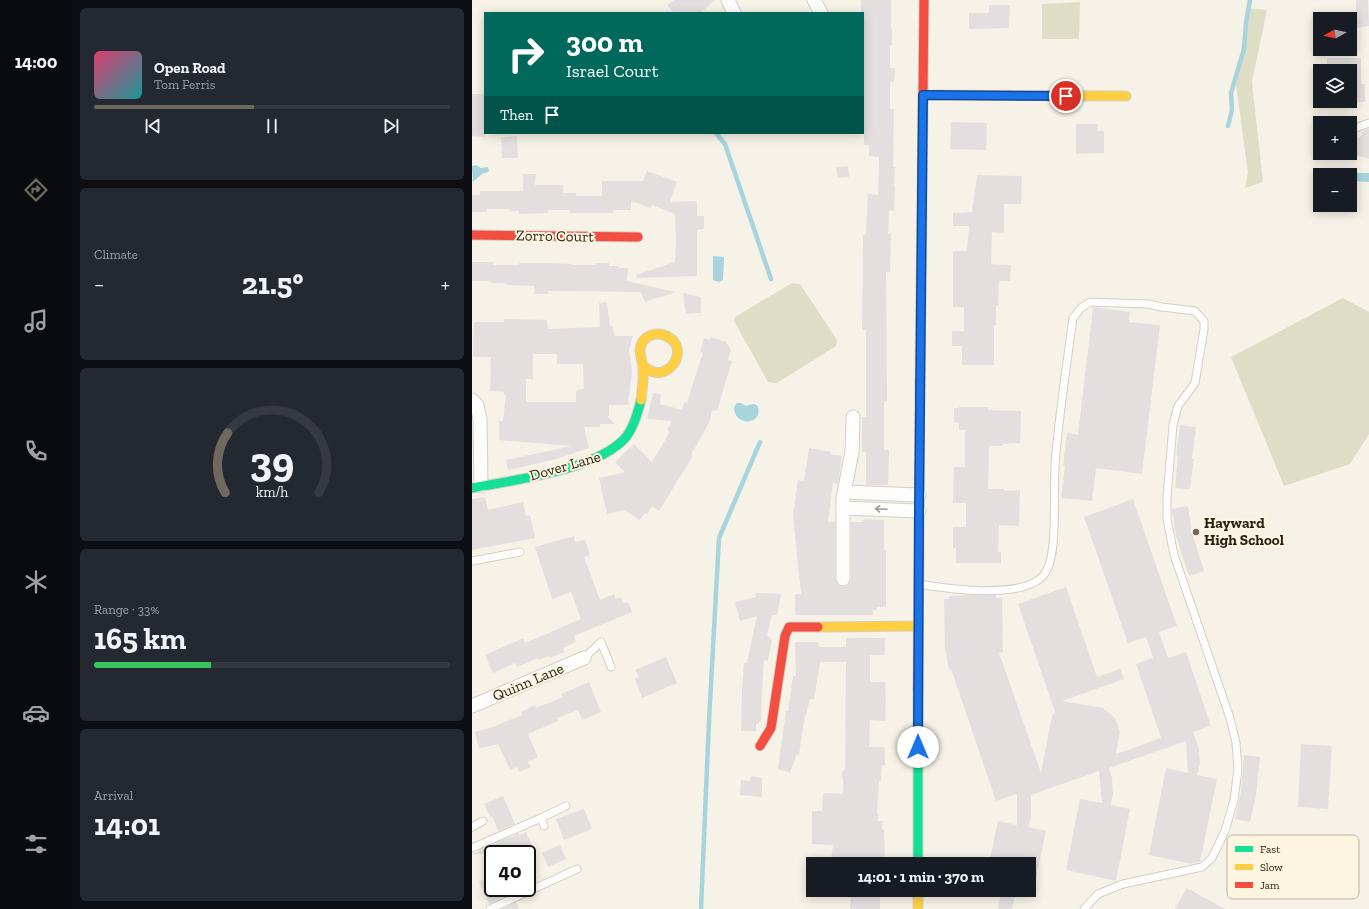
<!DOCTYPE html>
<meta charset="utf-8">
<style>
body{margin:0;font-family:"Zilla Slab",serif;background:#242831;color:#f1f3f6;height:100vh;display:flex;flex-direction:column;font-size:15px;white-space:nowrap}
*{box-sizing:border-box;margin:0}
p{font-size:13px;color:#9ea1a6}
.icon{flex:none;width:22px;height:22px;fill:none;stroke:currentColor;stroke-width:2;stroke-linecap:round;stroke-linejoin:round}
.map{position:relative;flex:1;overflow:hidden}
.side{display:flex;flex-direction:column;gap:8px;padding:8px;background:#0d0f14;width:400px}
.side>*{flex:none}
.hud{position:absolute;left:12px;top:12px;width:380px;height:122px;border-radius:0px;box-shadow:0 2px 10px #0003;background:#00695c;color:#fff;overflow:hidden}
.needle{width:26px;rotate:262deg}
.fabs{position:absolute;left:841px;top:12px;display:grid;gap:8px}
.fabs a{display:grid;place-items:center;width:44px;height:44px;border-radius:0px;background:#171b24;box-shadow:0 2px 10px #0003;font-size:20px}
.speed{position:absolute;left:12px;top:845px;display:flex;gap:8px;font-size:20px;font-weight:700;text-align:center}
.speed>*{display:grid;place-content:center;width:52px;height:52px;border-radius:50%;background:#171b24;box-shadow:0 2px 10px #0003;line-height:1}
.speed .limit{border:2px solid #111;border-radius:6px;background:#fff;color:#111}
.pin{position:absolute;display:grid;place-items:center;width:34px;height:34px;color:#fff;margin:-17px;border:2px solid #fff;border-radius:50%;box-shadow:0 1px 4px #0007}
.me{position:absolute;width:44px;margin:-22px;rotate:0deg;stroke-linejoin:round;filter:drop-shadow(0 0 3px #0008)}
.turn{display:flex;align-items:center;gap:14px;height:84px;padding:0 16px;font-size:18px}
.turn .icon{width:52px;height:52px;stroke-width:2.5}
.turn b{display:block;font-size:28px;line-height:34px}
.then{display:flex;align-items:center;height:38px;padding:0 16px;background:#0003;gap:8px;font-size:15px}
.big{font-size:30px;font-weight:800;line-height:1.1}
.side .tile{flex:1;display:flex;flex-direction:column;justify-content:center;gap:6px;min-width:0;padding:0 14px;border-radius:6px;background:#242831}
.side .dial{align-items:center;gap:0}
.dial svg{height:104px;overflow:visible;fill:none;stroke:#363941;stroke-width:7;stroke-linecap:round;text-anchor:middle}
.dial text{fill:#f1f3f6;stroke:none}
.song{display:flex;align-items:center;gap:12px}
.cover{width:48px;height:48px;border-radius:6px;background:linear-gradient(135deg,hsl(340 70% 55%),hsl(180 70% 35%))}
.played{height:4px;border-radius:2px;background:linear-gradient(90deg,#6e695d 45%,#363941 45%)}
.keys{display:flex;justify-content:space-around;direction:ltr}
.heat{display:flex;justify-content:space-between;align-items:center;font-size:22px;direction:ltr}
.charge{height:6px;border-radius:3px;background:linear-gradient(90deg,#34c759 33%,#363941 0)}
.trip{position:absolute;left:334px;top:857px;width:230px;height:40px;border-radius:0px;background:#171b24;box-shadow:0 2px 10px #0003;font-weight:800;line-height:40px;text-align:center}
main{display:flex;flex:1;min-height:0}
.dock{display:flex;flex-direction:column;width:72px;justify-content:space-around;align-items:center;background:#090b0e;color:#9ea1a6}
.dock .icon{width:28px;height:28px}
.dock .selected{color:#6e695d}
.dock b{font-size:18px;color:#f1f3f6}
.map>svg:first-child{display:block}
</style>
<main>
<nav class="dock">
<b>14:00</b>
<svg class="icon selected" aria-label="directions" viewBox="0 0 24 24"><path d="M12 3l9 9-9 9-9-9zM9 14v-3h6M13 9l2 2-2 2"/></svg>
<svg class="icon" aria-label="music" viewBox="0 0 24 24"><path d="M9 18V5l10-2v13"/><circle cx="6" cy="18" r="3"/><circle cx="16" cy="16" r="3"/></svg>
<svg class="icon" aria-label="phone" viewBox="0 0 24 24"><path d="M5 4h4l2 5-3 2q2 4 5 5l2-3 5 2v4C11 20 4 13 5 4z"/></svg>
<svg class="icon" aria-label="climate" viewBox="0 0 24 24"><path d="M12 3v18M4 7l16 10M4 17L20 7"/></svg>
<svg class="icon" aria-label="car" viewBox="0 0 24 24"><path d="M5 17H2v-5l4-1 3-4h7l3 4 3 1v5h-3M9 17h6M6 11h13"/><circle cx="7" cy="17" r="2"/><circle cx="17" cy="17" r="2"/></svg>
<svg class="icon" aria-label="filters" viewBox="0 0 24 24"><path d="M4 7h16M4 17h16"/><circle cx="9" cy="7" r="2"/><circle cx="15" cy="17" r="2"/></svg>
</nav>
<section class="side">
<div class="tile">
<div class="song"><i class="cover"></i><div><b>Open Road</b><p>Tom Ferris</p></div></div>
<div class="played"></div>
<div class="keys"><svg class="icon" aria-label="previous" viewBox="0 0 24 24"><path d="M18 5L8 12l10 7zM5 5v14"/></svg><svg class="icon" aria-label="pause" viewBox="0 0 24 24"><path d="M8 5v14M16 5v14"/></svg><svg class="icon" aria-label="next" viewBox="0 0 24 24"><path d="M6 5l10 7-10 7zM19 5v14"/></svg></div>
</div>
<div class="tile"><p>Climate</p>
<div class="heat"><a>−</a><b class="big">21.5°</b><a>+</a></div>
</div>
<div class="tile dial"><svg viewBox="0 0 100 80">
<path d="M14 69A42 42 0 1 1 86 69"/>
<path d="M14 69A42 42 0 0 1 16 23" stroke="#6e695d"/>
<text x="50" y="56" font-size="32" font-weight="700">39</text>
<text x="50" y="72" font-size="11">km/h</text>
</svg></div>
<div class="tile"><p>Range · 33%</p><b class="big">165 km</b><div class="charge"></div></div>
<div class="tile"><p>Arrival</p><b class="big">14:01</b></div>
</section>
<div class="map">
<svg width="897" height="909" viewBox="0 0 897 909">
<rect width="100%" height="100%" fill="#f7f2e7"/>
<path fill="#dddec5" d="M608,2L607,39H570V4Z
M776,8L795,10L780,82L791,182L773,188L776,173L764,85Z
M320,283L328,284L365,340L364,346L305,383L296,382L262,321L263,317Z
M871,298L897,312V434L878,464L812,486L759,357Z"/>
<path fill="#a8d4de" d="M4,165L9,168L16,167L17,171L14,173H11L1,182L0,166Z
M880,173H897V182L878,181Z
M241,256L252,257L251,280L247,282L241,280Z
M265,403H269L274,406L281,404L285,405C294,425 262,428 262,407Z"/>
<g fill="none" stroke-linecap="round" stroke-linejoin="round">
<path stroke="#a8d4de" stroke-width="4.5" d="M756,126L760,110L759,93L772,49L774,23L778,0
M244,133L253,144L299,279
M229,909L237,721L247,538L288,442"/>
</g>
<path fill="#e3dfdf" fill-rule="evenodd" d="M202,0H243L228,13H202L195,5Z
M389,0H419V29H420V45H418V68H423L422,82H418V109H422L421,167H423L422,186H423L422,211L417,210L416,234H419L418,272H414L415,401H412V450H417L416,485H394V452H390V417H394V330H390L391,235L394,234L396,194L406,195L407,157L397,156V145H392L391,13H389Z
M884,0H896L897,26L878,29V13H884Z
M517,5H538L537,28L497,29V13H517Z
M855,58H889V84H893V102H878V71H855Z
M0,94H13V137L0,136Z
M479,122L515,123L514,150L478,149Z
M604,124H626L625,131H632V153L604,154Z
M897,128V159L878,153V135L888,138L891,131Z
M45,136L46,158H30L29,137Z
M376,166L377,177L366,178L364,167Z
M175,171L205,182L198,202L225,201V216H232V229L225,230V276L165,278L164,275L203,262L204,242L203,214L180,205L179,208L159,201V210H141V213H98V210H76V213L47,214V211H37V209H15V212H0V195H8V191H51V174H64L63,185H91V193H104V196H130V181H171Z
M505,175L550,176L549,204H532V233L520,232L519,264L539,265L538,281H527L526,305H524V325H522V365H490V346H480V331H492V307H481V251H495L497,226H481V213L500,212Z
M0,262H21V265H47V263H76L100,264V265H124V263H137V266H147V268H156L155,281L204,292L173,302L169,292L76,291V294H62V286L35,285L34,283H19V281H0Z
M211,293L229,297V313L214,314Z
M135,302L138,326H141L142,336H161L157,349L160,371L156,405H137V416H135L143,424H128V427H112L117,448L81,460L36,470L34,460L99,446L27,440V421H31L34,395H32V392L18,391L19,357H1L2,322H32V319L75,320L76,329L128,327L127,303ZM61,354H85V364H111L112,389L105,390V391H104V402H54V379H61Z
M621,307L658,312L657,322L688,325L670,474L624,468L620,501L589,498L593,466H591L595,433L606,435Z
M239,337L254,342L259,350L256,360L260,361L245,411L240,410L237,423L219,455L221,456L187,511L180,506L175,514L173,513L168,520L152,510L135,514L127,478L153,472L143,462L162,444L180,462L198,432L195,430L200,421L175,419L181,393L189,394L188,404L210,410L212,402L215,403L224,374L231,353L228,352L232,338L238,340Z
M487,407H516V410L549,411L548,443L531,444V446H517L516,489H532V491L548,490L547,526L527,525L526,552H529V563H484V548H481V527H494V503H481L482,467H493V430H487V423L482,422V408H487Z
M708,425L724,427L720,459H722L718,489L703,488L706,456L704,455Z
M337,448L359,452L358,454L370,456L366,484L361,483L356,522H363V579L367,586L371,587L375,586L378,583L379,579V522H391L392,519L412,520V550H414V607H405V610H401V615H323V594H329L321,515L326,480L332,481Z
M13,497L16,510L51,502L54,516L58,515L63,538L0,550V499Z
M661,499L705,626L687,632L696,658L714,652L739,726L721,732L727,749L728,764L725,775L745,779L728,862L720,864L677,855L694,768L716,773L714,741L637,768L640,778L641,794L639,805L658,809L644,881L594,870L608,799L630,803L627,771L559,795V816L557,827L574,831L562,887L557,886V864H517L526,821L545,825V794L524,801L479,669L477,670L473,648L472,599H477V596L506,595H524V598H530L531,652L527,653L569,773L580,716L583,712L546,604L594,587L625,677L648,669L652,679L590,701L631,708L643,718L648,732L644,754L689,738L664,664L681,658L674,637L656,643L612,517Z
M716,506L720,533L732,571L717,576L704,536L700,509Z
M102,536L103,542L113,539L118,555L112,557L128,600L142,594L144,599L149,597L151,603L156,602L160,612L102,636L104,642L91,648L92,652L78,658L77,656L66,660V658L45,667L43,663L21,673L13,655L51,638L53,643L109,619L99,592L80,599L63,547Z
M283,593L309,594L305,615H300L295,636L299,637L298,639H300L296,661L292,660L290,689L289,722H287V724H284V731H269L270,689L272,663H275L285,616L268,621L263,602L284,597Z
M374,638H413V655H398V682H413L414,699L413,721L398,720L397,747H412L413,751V765H410L409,781H407L405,814H406V821H411L410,829H412L413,864H373V860L359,859L361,845L340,844V811H350L351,793L371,794V778L370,777V772L373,770L374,662H348L342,700L338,699L334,715H333L327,755L325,754L318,773L306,769L314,711H316L321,676H324L323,642H346L347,647H374Z
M194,657L205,683L170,698L163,679L167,677L163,670Z
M117,682L129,712L110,720L106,710L85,718L86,721L56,734L66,757L56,762L59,767L47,772L45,767L38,770L26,744L7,749L3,732L21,727L50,715L49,712L63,705L64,708L91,697L89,694Z
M829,744L860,746L856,809L826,807Z
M772,755L788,757L784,796L778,822L763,819L769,792Z
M279,776L290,778V797L268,795L269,780L278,781Z
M31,796L43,824L26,831L20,816L18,817L12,804Z
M112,809L120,829L92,840L84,819Z
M54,832L60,846L40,854H0L47,833V835Z
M88,845L94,859L76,867L70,853Z
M21,876V888H38L40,893L17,904L7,882Z
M715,888L753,909H703Z
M379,890H408V909H378Z
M530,890H544L540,909H526Z
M44,902L47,909H30Z"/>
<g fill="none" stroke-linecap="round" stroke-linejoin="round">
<defs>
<path id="lane" d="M878,130L897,123
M0,561L48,552
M446,584C476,589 547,599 570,577C578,569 580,555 581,544C584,514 581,483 584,453C588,408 595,363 601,318L609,308L618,302L676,304L690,307L723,311L732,321V329L723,383L706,406L701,425L695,497V519L702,555L758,718L764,743L766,769L762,800L753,831L740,858L730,867L651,884L626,894L612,909
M112,658L129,642L139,667
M69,818L94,806
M0,827L11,821
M0,848L69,818L72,826
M18,909L105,869"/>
<path id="street" d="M256,0L262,13
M342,0L349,13
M0,400L5,405L8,419L9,486
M372,492L447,495
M371,508L447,511
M371,579V498L380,452L381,417
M0,706L112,658"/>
<path id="fast" d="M0,488C42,480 126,470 154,437C162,427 166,412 169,400
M446,689V864"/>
<path id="slow" d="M451,95L654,96
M448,380L450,189
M169,400C170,390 172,379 171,369C171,361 166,353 169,345C177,325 210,335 205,356C203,366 192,375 182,372C178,371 174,368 171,366
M346,627L446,626
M446,890V909"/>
<path id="jam" d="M450,189L452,0
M0,235L166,237
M446,689L448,380
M288,746L299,728L313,636L317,627H346"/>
</defs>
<use href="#lane" stroke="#d5cfc5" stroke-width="9"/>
<use href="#street" stroke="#d5cfc5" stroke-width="15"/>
<use href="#fast" stroke="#d5cfc5" stroke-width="11"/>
<use href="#slow" stroke="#d5cfc5" stroke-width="11"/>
<use href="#jam" stroke="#d5cfc5" stroke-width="11"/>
<use href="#lane" stroke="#fefdfb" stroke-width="7"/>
<use href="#street" stroke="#fefdfb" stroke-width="13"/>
<use href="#fast" stroke="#16e098" stroke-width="9"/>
<use href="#slow" stroke="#ffcf43" stroke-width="9"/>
<use href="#jam" stroke="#f24e42" stroke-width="9"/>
</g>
<defs><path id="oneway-shaft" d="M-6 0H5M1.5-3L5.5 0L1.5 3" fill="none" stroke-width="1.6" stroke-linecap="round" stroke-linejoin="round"/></defs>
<use stroke="#9c9993" href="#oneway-shaft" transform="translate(409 509) rotate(-177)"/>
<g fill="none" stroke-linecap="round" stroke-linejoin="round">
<defs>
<path id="route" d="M446,747L447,511L451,95L594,96"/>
</defs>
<use href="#route" stroke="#114b97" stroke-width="10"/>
<use href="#route" stroke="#1a73e8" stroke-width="7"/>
</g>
<circle fill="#6e695d" stroke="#fef5e0" stroke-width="1.5" cx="724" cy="532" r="4"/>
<g text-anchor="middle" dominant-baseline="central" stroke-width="4" stroke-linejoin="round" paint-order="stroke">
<g font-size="15" fill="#251f13" stroke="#fef5e0">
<text transform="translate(83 236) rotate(1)">Zorro Court</text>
<text transform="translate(93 466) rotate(-16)">Dover Lane</text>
<text transform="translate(56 682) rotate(-23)">Quinn Lane</text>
</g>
<g font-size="15" font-weight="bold" fill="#251f13" stroke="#fef5e0" text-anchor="start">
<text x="732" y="523">Hayward<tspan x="732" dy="17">High School</tspan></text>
</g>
</g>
<rect x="755" y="835" width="132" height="64" rx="6" fill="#fef5e0" stroke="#bdb5a2" stroke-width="1"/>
<rect x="763" y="846" width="18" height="6" fill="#16e098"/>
<rect x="763" y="864" width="18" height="6" fill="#ffcf43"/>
<rect x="763" y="882" width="18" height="6" fill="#f24e42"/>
<g font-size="11" fill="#251f13">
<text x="788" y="853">Fast</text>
<text x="788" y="871">Slow</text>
<text x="788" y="889">Jam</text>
</g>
</svg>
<div class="fabs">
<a><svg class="needle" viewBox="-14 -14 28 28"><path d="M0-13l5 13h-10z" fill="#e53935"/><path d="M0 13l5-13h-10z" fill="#9ea1a6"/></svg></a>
<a><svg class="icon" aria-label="layers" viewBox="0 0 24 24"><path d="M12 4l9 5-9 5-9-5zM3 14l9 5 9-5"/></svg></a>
<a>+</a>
<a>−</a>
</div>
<div class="speed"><div class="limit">40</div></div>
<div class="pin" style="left:594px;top:96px;background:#d93025"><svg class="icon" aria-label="arrive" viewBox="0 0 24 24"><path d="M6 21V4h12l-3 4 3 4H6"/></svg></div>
<svg class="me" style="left:446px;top:747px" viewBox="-20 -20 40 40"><circle r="19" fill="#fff"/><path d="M0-13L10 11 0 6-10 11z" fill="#1a73e8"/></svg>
<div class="trip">14:01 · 1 min · 370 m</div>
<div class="hud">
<div class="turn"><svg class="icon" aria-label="right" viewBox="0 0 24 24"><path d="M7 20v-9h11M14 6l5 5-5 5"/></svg><div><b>300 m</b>Israel Court</div></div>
<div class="then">Then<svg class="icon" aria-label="arrive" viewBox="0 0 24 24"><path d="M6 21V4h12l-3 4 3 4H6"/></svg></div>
</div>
</div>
</main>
